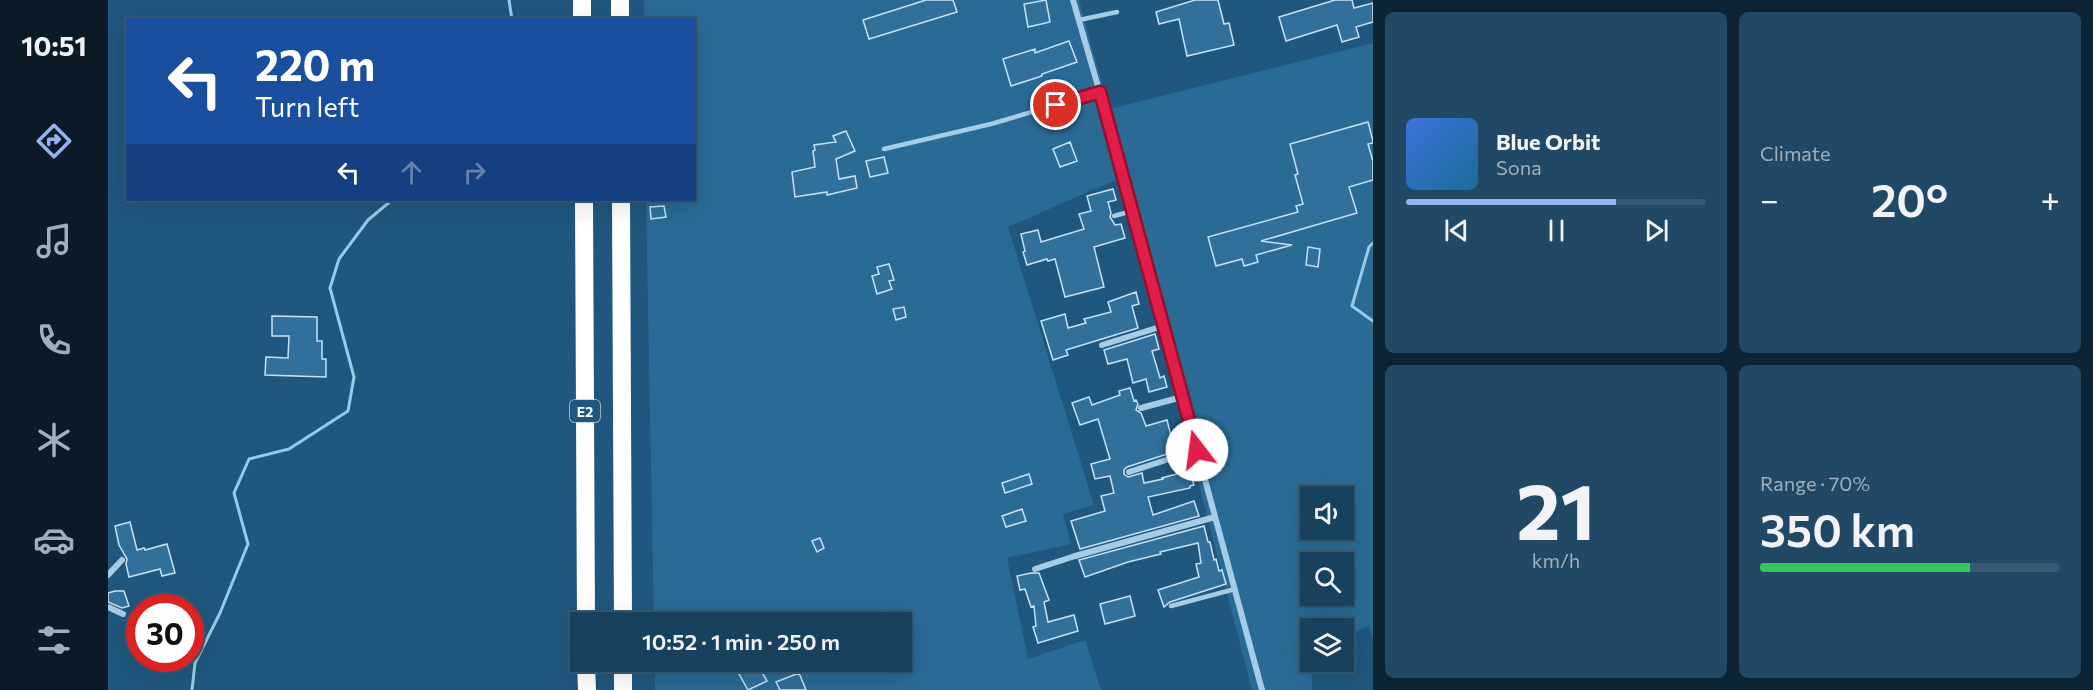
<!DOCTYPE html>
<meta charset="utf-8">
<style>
body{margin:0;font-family:Commissioner,sans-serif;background:#214864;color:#f1f3f6;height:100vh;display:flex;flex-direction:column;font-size:22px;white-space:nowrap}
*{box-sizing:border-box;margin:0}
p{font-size:20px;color:#9fafbc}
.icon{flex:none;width:33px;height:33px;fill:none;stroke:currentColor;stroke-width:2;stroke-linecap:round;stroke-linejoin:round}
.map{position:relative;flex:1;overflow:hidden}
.panel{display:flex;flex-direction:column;gap:12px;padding:12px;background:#0d2434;width:720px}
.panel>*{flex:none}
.hud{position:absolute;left:18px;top:18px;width:570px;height:183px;border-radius:0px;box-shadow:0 6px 24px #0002,0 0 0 2px #365a73;background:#1a4fa0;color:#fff;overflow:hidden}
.fabs{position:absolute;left:1192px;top:486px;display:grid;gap:12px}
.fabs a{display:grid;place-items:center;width:54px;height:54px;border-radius:0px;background:#18415e;box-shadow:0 6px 24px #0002,0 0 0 2px #365a73;font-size:30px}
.speed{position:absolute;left:18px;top:594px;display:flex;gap:12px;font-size:30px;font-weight:700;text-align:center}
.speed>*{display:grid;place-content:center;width:78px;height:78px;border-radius:50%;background:#18415e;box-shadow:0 6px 24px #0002,0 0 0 2px #365a73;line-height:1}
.speed .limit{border:9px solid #d22;background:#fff;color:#111}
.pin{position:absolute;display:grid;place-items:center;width:51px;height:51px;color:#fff;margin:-26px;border:3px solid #fff;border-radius:50%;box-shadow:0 2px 6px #0007}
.me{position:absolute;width:66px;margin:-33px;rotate:345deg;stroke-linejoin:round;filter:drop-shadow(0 0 4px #0008)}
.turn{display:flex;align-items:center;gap:21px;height:126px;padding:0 30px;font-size:27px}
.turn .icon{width:78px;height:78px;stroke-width:2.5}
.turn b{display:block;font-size:42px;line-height:51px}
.lanes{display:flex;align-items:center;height:57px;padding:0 30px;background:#0003;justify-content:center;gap:30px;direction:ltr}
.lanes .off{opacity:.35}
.big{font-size:45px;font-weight:600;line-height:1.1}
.panel .tile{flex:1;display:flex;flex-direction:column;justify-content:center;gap:9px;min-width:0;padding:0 21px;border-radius:9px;background:#214864}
.panel .dial{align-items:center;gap:0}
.dial b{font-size:78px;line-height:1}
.song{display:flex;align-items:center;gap:18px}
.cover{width:72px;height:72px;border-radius:9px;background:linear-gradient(135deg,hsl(220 70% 55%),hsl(200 70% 35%))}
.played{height:6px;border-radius:3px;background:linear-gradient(90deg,#95b2f1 70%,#365a73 70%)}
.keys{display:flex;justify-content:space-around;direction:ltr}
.heat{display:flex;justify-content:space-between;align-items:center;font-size:33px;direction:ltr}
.charge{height:9px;border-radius:4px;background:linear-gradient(90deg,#34c759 70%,#365a73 0)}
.panel .tiles{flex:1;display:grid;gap:12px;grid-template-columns:repeat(2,1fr)}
.trip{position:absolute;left:462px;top:612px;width:342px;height:60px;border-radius:0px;background:#18415e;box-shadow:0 6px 24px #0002,0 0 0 2px #365a73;font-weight:600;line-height:60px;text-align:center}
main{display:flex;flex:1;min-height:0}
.dock{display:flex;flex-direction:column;width:108px;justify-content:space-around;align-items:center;background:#0a1a26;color:#9fafbc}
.dock .icon{width:42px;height:42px}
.dock .current{color:#95b2f1}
.dock b{font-size:27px;color:#f1f3f6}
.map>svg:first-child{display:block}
</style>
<main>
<nav class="dock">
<b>10:51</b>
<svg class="icon current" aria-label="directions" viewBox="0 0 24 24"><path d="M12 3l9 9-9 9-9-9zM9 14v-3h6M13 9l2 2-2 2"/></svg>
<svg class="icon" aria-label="music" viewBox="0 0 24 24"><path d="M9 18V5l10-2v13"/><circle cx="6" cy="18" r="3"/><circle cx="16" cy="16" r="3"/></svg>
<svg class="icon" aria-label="phone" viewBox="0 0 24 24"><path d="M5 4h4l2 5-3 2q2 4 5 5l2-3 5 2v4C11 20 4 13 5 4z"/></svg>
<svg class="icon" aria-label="climate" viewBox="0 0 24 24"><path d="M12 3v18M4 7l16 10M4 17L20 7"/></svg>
<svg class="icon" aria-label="car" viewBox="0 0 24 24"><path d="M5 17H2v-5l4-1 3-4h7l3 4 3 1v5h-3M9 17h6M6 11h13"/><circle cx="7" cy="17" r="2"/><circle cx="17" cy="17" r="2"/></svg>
<svg class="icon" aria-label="filters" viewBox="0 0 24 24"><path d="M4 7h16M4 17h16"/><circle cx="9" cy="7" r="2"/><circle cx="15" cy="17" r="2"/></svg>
</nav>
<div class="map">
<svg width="1265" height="690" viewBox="0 0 1265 690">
<rect width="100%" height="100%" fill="#20577e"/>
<path fill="#2a6b96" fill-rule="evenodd" d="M536,0H971L1001,109L1265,43V638L1261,625L1236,638V628H1203L1204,690H1144L1012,178L900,227L986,505L955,514L963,544L899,558L920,659L977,640L993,690H547V662H794V622H546L538,200H586V20L536,19ZM1203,496H1236V530H1203ZM1203,562H1236V596H1203Z"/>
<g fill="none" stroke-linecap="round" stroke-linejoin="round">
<path stroke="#98c9e8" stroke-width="3" d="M401,0L404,20
M1265,243L1261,247L1244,306L1265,321
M84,690L87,663L112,613L140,544L126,493L141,459L181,449L240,411L246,377L222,288L231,259L260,220L284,200"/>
</g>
<path fill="#30709b" stroke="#c8e3f5" stroke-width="1.5" d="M818,0H845L849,12L761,39L755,20Z
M938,0L942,22L920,27L916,4Z
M1087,0H1110L1116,24L1121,23L1126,45L1079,56L1071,19L1051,24L1048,12Z
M1227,0H1244L1246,8L1265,3V22L1248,27L1251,37L1234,42L1229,25L1178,41L1171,17Z
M961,41L969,62L934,74V76L903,86L895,59L927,49V53Z
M1260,122L1265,141V143L1260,144L1265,161V180L1241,187L1249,213L1153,241L1184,245L1148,255L1150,262L1136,266L1134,259L1108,266L1100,237L1190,212L1188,206L1195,204L1187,175L1190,174L1182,144Z
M738,131L747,151L728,159L731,179L747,176L749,188L719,195V192L687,197L684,172L707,167L705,151L707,150L706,145L728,142L725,136Z
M962,142L969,161L952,167L945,149Z
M776,157L780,173L762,177L758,161Z
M1005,189L1008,200L1000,202L1003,213L1002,217L1007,225L1013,224L1017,238L986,247L996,287L957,297L947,259L940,261L939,259L919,265L915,252L917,251L913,234L930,230L933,242L976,229L971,214L983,211L979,196Z
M556,206L558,217L543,219L542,207Z
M1200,247L1212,249L1210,267L1198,265Z
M781,264L786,280L781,281L784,289L769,294L764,276L771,274L769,267Z
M1028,292L1031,304L1024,306L1030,328L958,350L960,355L945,360L933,321L957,314L960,328L978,323L976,319L1003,312L1000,302Z
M796,307L798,317L788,320L785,309Z
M164,316L209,317V341H214V359H218V377L157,375L158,357L180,358L181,336H164Z
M1047,334L1051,349L1044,351L1052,378L1056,376L1059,387L1041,392L1038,379L1025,383L1019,359L1000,364L996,350Z
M1022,388L1026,401L1028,400L1030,404L1028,410L1033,413L1038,426L1059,420L1063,436L1075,433L1078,448L1019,467L1016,470V474L1020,477L1034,473L1036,483L1055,479L1054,478L1069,474L1066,463L1079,459L1086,485L1082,486V488L1040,497L1045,515L1086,501L1091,516L972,549L963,521L997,511L993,496L1006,493L1002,476L987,479L983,464L1002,459L990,419L972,425L964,403L981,397L984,405L1012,395L1011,391Z
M921,474L924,484L897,493L894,483Z
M914,509L918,521L898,527L894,516Z
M22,522L29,550L36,548L37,550L59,544L67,573L54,576L52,569L21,577L18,564L19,559L11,545L7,526Z
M1096,526L1100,542H1102L1106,560L1108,559L1111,571L1114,570L1118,584L1062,602L1056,607L1050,590L1091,577L1088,564L1093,563L1090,543L1052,552L1053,554L1020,562L977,577L971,560Z
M712,538L716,548L709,552L704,541Z
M923,573H931L941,600L936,602L940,622L966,615L970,631L930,643L925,627L928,626L926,606L923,607L917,589L912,590L909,576Z
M7,591H16L21,606L14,608L0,602V593Z
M1022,596L1027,616L997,624L992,604Z
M39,658H71L72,662L42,669Z
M649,664L659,681L640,690L631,674Z
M691,673L698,690H672L668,682Z"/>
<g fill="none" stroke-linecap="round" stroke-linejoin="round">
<path stroke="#a4cce7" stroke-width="4.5" d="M971,20L1009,12
M776,149L883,124L992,92
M1006,216L1024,211
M1063,606L1127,589"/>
<path stroke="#a4cce7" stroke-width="6" d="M965,0L998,114L1154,690
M994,345L1055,326
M1033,408L1074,397
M1021,472L1089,450
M927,569L967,556L1107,517
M0,575L14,560
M0,607L15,614"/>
<path stroke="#fff" stroke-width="18" d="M474,0V20
M512,0V20
M476,200L478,622
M513,200L515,622
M478,662L479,690
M515,690V662"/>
</g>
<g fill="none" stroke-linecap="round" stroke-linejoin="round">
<defs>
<path id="route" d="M948,105L992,92L1089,450"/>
</defs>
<use href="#route" stroke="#92132f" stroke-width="15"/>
<use href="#route" stroke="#e11d48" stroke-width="10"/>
</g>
<g text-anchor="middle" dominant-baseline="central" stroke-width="6" stroke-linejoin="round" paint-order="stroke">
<rect fill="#20577e" stroke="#bccdd8" stroke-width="1.5" x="462" y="400" width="30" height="22" rx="4.5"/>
<g font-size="14" font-weight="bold" fill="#fff">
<text x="477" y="411">E2</text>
</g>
</g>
</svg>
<div class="fabs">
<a><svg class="icon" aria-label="sound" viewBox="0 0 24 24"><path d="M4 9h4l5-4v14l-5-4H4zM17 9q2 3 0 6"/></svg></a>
<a><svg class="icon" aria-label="search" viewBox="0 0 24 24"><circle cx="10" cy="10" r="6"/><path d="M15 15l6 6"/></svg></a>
<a><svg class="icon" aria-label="layers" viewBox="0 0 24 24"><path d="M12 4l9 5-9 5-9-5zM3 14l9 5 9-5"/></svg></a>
</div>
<div class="speed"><div class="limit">30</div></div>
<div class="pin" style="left:948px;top:105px;background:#d93025"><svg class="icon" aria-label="arrive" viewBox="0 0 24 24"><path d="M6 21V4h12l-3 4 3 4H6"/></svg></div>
<svg class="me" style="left:1089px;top:450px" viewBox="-20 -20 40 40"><circle r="19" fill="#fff"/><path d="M0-13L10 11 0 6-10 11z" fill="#e11d48"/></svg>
<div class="trip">10:52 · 1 min · 250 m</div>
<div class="hud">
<div class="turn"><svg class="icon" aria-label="left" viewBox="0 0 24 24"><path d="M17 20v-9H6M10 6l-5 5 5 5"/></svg><div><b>220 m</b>Turn left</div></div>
<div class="lanes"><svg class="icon" aria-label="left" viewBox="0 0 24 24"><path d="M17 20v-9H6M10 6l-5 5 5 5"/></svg><svg class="icon off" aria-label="ahead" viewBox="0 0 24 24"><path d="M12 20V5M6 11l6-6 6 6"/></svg><svg class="icon off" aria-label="right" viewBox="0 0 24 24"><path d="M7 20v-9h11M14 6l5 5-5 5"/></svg></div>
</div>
</div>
<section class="panel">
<div class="tiles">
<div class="tile">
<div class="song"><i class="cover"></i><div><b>Blue Orbit</b><p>Sona</p></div></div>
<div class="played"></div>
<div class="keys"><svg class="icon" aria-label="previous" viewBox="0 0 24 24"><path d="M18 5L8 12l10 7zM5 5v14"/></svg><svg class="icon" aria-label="pause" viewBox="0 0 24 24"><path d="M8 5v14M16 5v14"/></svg><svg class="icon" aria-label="next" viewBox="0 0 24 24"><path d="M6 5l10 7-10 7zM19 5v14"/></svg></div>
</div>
<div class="tile"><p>Climate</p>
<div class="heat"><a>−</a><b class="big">20°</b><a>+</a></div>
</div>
<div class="tile dial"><b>21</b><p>km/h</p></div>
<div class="tile"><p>Range · 70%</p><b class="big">350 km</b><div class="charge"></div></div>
</div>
</section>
</main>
